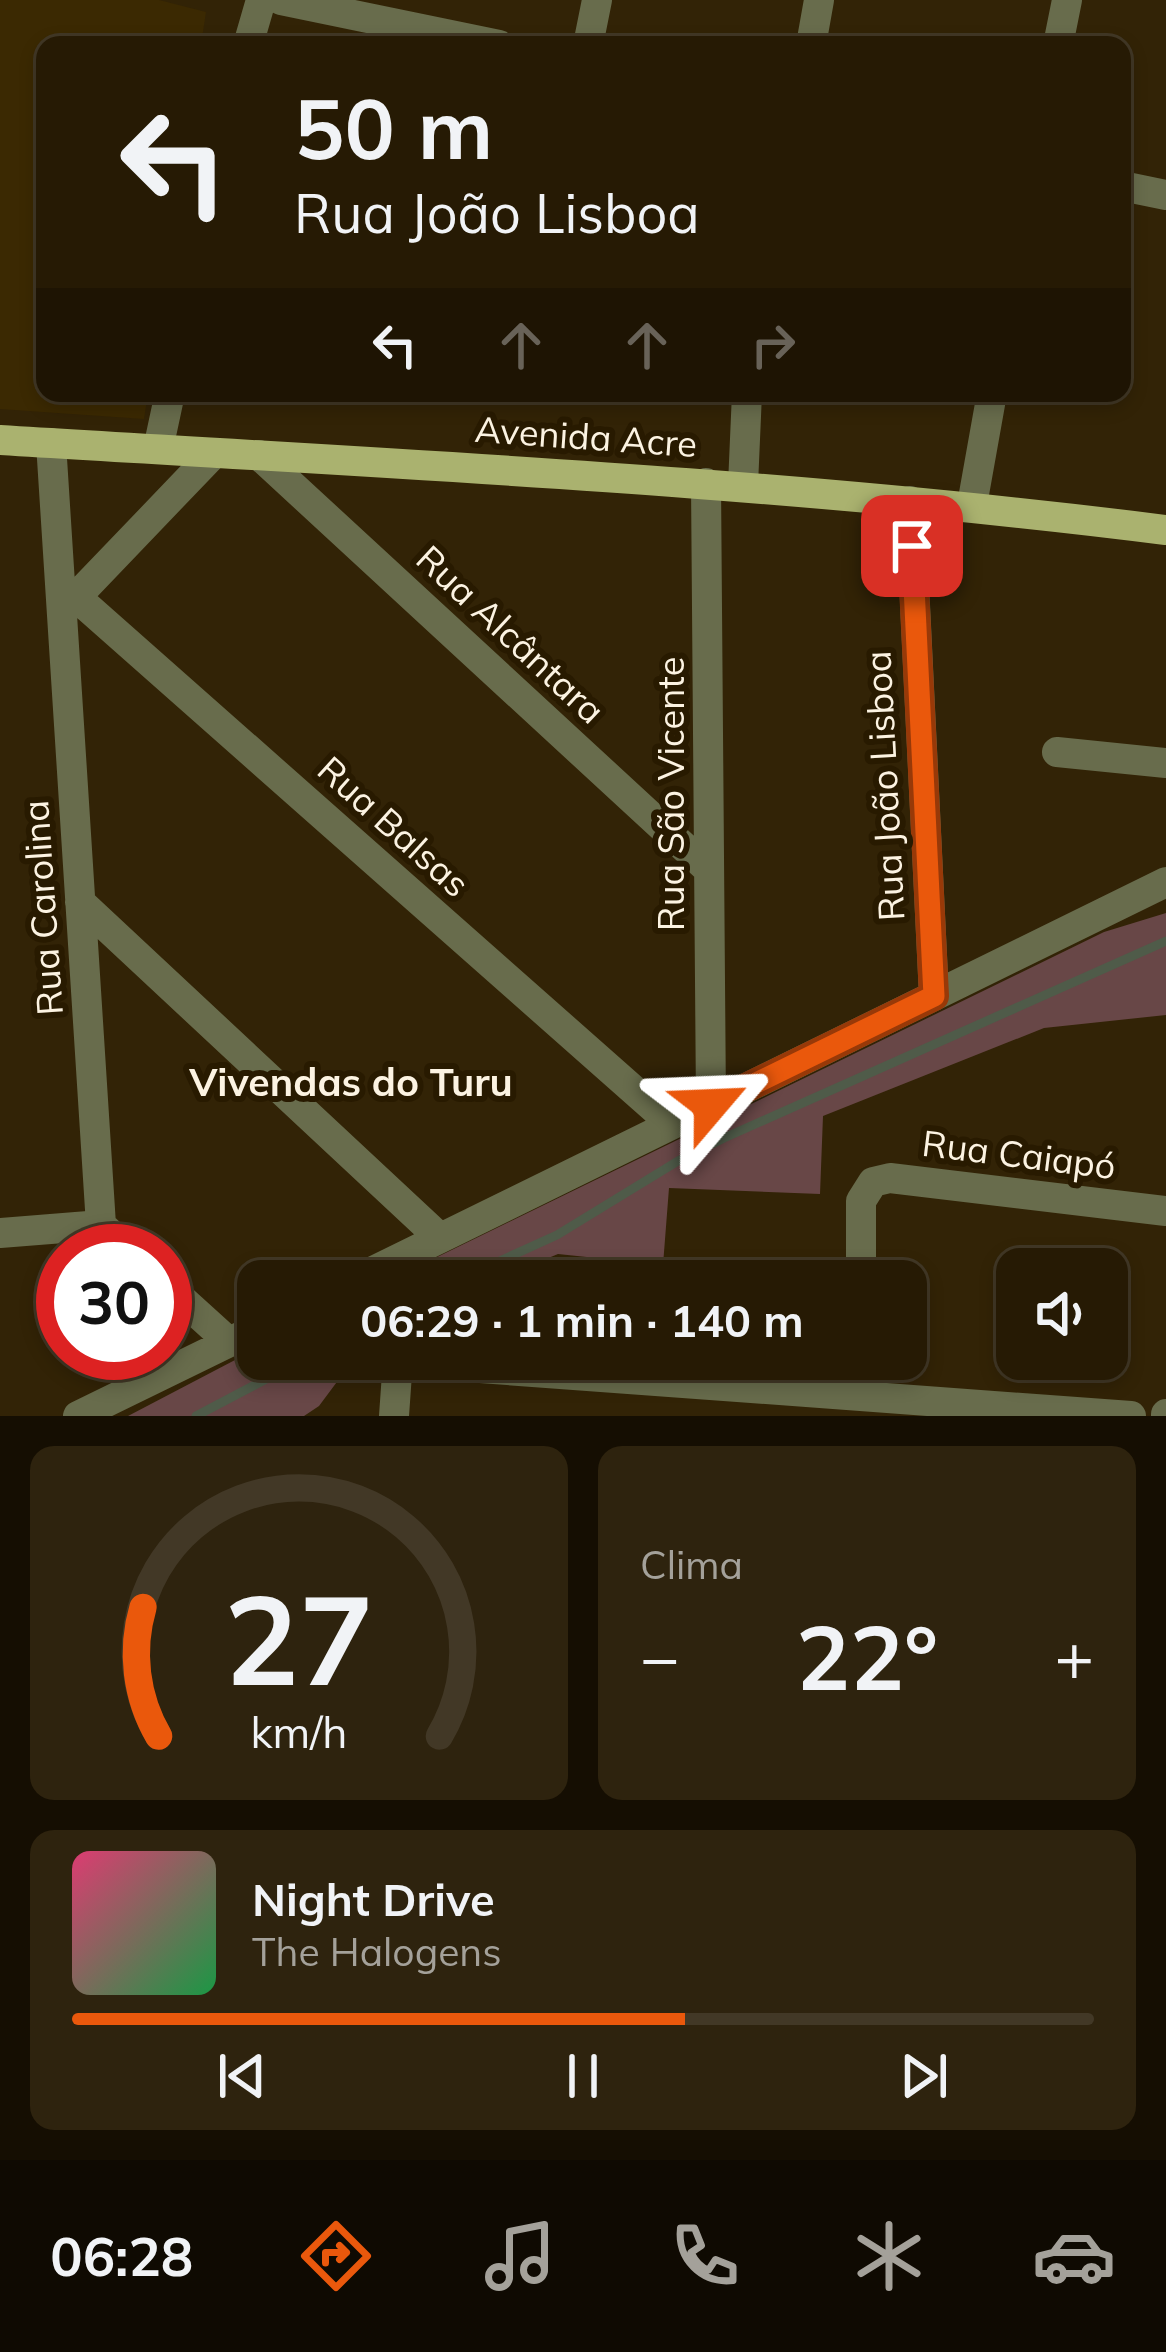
<!DOCTYPE html>
<html lang="pt">
<meta charset="utf-8">
<style>
body{margin:0;font-family:Mulish,sans-serif;background:#2e230e;color:#f1f3f6;height:100vh;display:flex;flex-direction:column;font-size:45px;white-space:nowrap}
*{box-sizing:border-box;margin:0}
p{font-size:39px;color:#a4a19a}
.icon{flex:none;width:66px;height:66px;fill:none;stroke:currentColor;stroke-width:2;stroke-linecap:round;stroke-linejoin:round}
.map{position:relative;height:1416px;overflow:hidden}
.details{display:flex;flex-direction:column;gap:30px;padding:30px;background:#150e02;flex:1}
.details>*{flex:none}
.top-card{position:absolute;left:36px;top:36px;width:1095px;height:366px;border-radius:24px;box-shadow:0 6px 18px #0003,0 0 0 3px #423826;background:#261a04;color:#f1f3f6;overflow:hidden}
.fabs{position:absolute;left:996px;top:1248px;display:grid;gap:24px}
.fabs a{display:grid;place-items:center;width:132px;height:132px;border-radius:24px;background:#261a04;box-shadow:0 6px 18px #0003,0 0 0 3px #423826;font-size:60px}
.speed{position:absolute;left:36px;top:1224px;display:flex;gap:24px;font-size:60px;font-weight:700;text-align:center}
.speed>*{display:grid;place-content:center;width:156px;height:156px;border-radius:50%;background:#261a04;box-shadow:0 6px 18px #0003,0 0 0 3px #423826;line-height:1}
.speed .limit{border:18px solid #d22;background:#fff;color:#111}
.pin{position:absolute;display:grid;place-items:center;width:102px;height:102px;color:#fff;margin:-51px;border-radius:24px;box-shadow:0 6px 18px #0006}
.me{position:absolute;width:132px;margin:-66px;rotate:64deg;stroke-linejoin:round;filter:drop-shadow(0 0 9px #0008)}
.turn{display:flex;align-items:center;gap:42px;height:252px;padding:0 60px;font-size:54px}
.turn .icon{width:156px;height:156px;stroke-width:2.5}
.turn b{display:block;font-size:84px;line-height:102px}
.lanes{display:flex;align-items:center;height:114px;padding:0 60px;background:#0003;justify-content:center;gap:60px;direction:ltr}
.lanes .off{opacity:.35}
.big{font-size:90px;font-weight:700;line-height:1.1}
.details .tile{flex:1;display:flex;flex-direction:column;justify-content:center;gap:18px;min-width:0;padding:0 42px;border-radius:24px;background:#2e230e}
.details .dial{align-items:center;gap:0}
.dial svg{height:312px;overflow:visible;fill:none;stroke:#423826;stroke-width:7;stroke-linecap:round;text-anchor:middle}
.dial text{fill:#f1f3f6;stroke:none}
.song{display:flex;align-items:center;gap:36px}
.cover{width:144px;height:144px;border-radius:18px;background:linear-gradient(135deg,hsl(340 70% 55%),hsl(140 70% 35%))}
.played{height:12px;border-radius:6px;background:linear-gradient(90deg,#ea580c 60%,#423826 60%)}
.keys{display:flex;justify-content:space-around;direction:ltr}
.heat{display:flex;justify-content:space-between;align-items:center;font-size:66px;direction:ltr}
.details .tiles{flex:1;display:grid;gap:30px;grid-template-columns:1fr 1fr}
.tile:last-child{grid-column:span 2}
.trip{position:absolute;left:237px;top:1260px;width:690px;height:120px;border-radius:24px;background:#261a04;box-shadow:0 6px 18px #0003,0 0 0 3px #423826;font-weight:700;line-height:120px;text-align:center}
.tab-bar{display:flex;height:192px;justify-content:space-around;align-items:center;background:#0f0a02;color:#a4a19a}
.tab-bar .icon{width:84px;height:84px}
.tab-bar .selected{color:#ea580c}
.tab-bar b{font-size:54px;color:#f1f3f6}
.map>svg:first-child{display:block}
</style>
<div class="map">
<svg width="1166" height="1416" viewBox="0 0 1166 1416">
<rect width="100%" height="100%" fill="#322306"/>
<path fill="#3b2902" d="M0,0H159L206,12L201,45H45V393H148L144,419L0,409Z"/>
<path fill="#684747" d="M1166,913V1015L1044,1028L823,1116L820,1194L669,1188L663,1265L558,1254L493,1281H388L1104,932Z
M258,1348V1359H354L319,1406L304,1416H128Z"/>
<g fill="none" stroke-linecap="round" stroke-linejoin="round">
<path stroke="#4f5b49" stroke-width="9" d="M456,1281L557,1235L678,1161L724,1138L1166,941
M196,1416L304,1359"/>
<path stroke="#686c4c" stroke-width="30" d="M281,0L499,45
M248,45L261,0
M588,45L597,0
M811,45L819,0
M1058,45L1067,0
M1122,186L1166,195
M51,443L101,1225
M158,449L170,393
M259,455L709,870
M706,483L711,1105
M743,485L747,393
M910,501L934,996
M972,505L992,393
M76,597L214,453
M61,598L76,597L672,1124
M1057,752L1166,763
M80,902L440,1238
M101,1225L129,1251
M0,1233L101,1225
M353,1281L1166,882
M861,1281V1201L873,1182L890,1178L1166,1211
M165,1284L229,1342
M398,1362L1131,1416
M860,1396V1359
M78,1416L258,1328
M394,1416L398,1359
M1166,1416V1414"/>
<path stroke="#aab26f" stroke-width="30" d="M0,440C389,464 779,481 1166,530"/>
</g>
<g fill="none" stroke-linecap="round" stroke-linejoin="round">
<defs>
<path id="route" d="M711,1105L934,996L912,546"/>
</defs>
<use href="#route" stroke="#983908" stroke-width="30"/>
<use href="#route" stroke="#ea580c" stroke-width="21"/>
</g>
<g text-anchor="middle" dominant-baseline="central" stroke-width="12" stroke-linejoin="round" paint-order="stroke">
<g font-size="36" fill="#fcf3e2" stroke="#281a00">
<text transform="translate(586 436) rotate(4)">Avenida Acre</text>
<text transform="translate(511 634) rotate(43)">Rua Alcântara</text>
<text transform="translate(884 786) rotate(-93)">Rua João Lisboa</text>
<text transform="translate(670 794) rotate(-90)">Rua São Vicente</text>
<text transform="translate(394 826) rotate(42)">Rua Balsas</text>
<text transform="translate(42 908) rotate(-94)">Rua Carolina</text>
<text transform="translate(1019 1154) rotate(7)">Rua Caiapó</text>
</g>
<g font-size="39" font-weight="bold" fill="#fcf3e2" stroke="#281a00">
<text x="351" y="1081">Vivendas do Turu</text>
</g>
</g>
</svg>
<div class="fabs">
<a><svg class="icon" aria-label="sound" viewBox="0 0 24 24"><path d="M4 9h4l5-4v14l-5-4H4zM17 9q2 3 0 6"/></svg></a>
</div>
<div class="speed"><div class="limit">30</div></div>
<div class="pin" style="left:912px;top:546px;background:#d93025"><svg class="icon" aria-label="arrive" viewBox="0 0 24 24"><path d="M6 21V4h12l-3 4 3 4H6"/></svg></div>
<svg class="me" style="left:711px;top:1105px" viewBox="-20 -20 40 40"><path d="M0-17L14 15 0 8-14 15z" fill="#ea580c" stroke="#fff" stroke-width="4"/></svg>
<div class="trip">06:29 · 1 min · 140 m</div>
<div class="top-card">
<div class="turn"><svg class="icon" aria-label="left" viewBox="0 0 24 24"><path d="M17 20v-9H6M10 6l-5 5 5 5"/></svg><div><b>50 m</b>Rua João Lisboa</div></div>
<div class="lanes"><svg class="icon" aria-label="left" viewBox="0 0 24 24"><path d="M17 20v-9H6M10 6l-5 5 5 5"/></svg><svg class="icon off" aria-label="ahead" viewBox="0 0 24 24"><path d="M12 20V5M6 11l6-6 6 6"/></svg><svg class="icon off" aria-label="ahead" viewBox="0 0 24 24"><path d="M12 20V5M6 11l6-6 6 6"/></svg><svg class="icon off" aria-label="right" viewBox="0 0 24 24"><path d="M7 20v-9h11M14 6l5 5-5 5"/></svg></div>
</div>
</div>
<section class="details">
<div class="tiles">
<div class="tile dial"><svg viewBox="0 0 100 80">
<path d="M14 69A42 42 0 1 1 86 69"/>
<path d="M14 69A42 42 0 0 1 10 36" stroke="#ea580c"/>
<text x="50" y="56" font-size="32" font-weight="700">27</text>
<text x="50" y="72" font-size="11">km/h</text>
</svg></div>
<div class="tile"><p>Clima</p>
<div class="heat"><a>−</a><b class="big">22°</b><a>+</a></div>
</div>
<div class="tile">
<div class="song"><i class="cover"></i><div><b>Night Drive</b><p>The Halogens</p></div></div>
<div class="played"></div>
<div class="keys"><svg class="icon" aria-label="previous" viewBox="0 0 24 24"><path d="M18 5L8 12l10 7zM5 5v14"/></svg><svg class="icon" aria-label="pause" viewBox="0 0 24 24"><path d="M8 5v14M16 5v14"/></svg><svg class="icon" aria-label="next" viewBox="0 0 24 24"><path d="M6 5l10 7-10 7zM19 5v14"/></svg></div>
</div>
</div>
</section>
<nav class="tab-bar">
<b>06:28</b>
<svg class="icon selected" aria-label="directions" viewBox="0 0 24 24"><path d="M12 3l9 9-9 9-9-9zM9 14v-3h6M13 9l2 2-2 2"/></svg>
<svg class="icon" aria-label="music" viewBox="0 0 24 24"><path d="M9 18V5l10-2v13"/><circle cx="6" cy="18" r="3"/><circle cx="16" cy="16" r="3"/></svg>
<svg class="icon" aria-label="phone" viewBox="0 0 24 24"><path d="M5 4h4l2 5-3 2q2 4 5 5l2-3 5 2v4C11 20 4 13 5 4z"/></svg>
<svg class="icon" aria-label="climate" viewBox="0 0 24 24"><path d="M12 3v18M4 7l16 10M4 17L20 7"/></svg>
<svg class="icon" aria-label="car" viewBox="0 0 24 24"><path d="M5 17H2v-5l4-1 3-4h7l3 4 3 1v5h-3M9 17h6M6 11h13"/><circle cx="7" cy="17" r="2"/><circle cx="17" cy="17" r="2"/></svg>
</nav>
